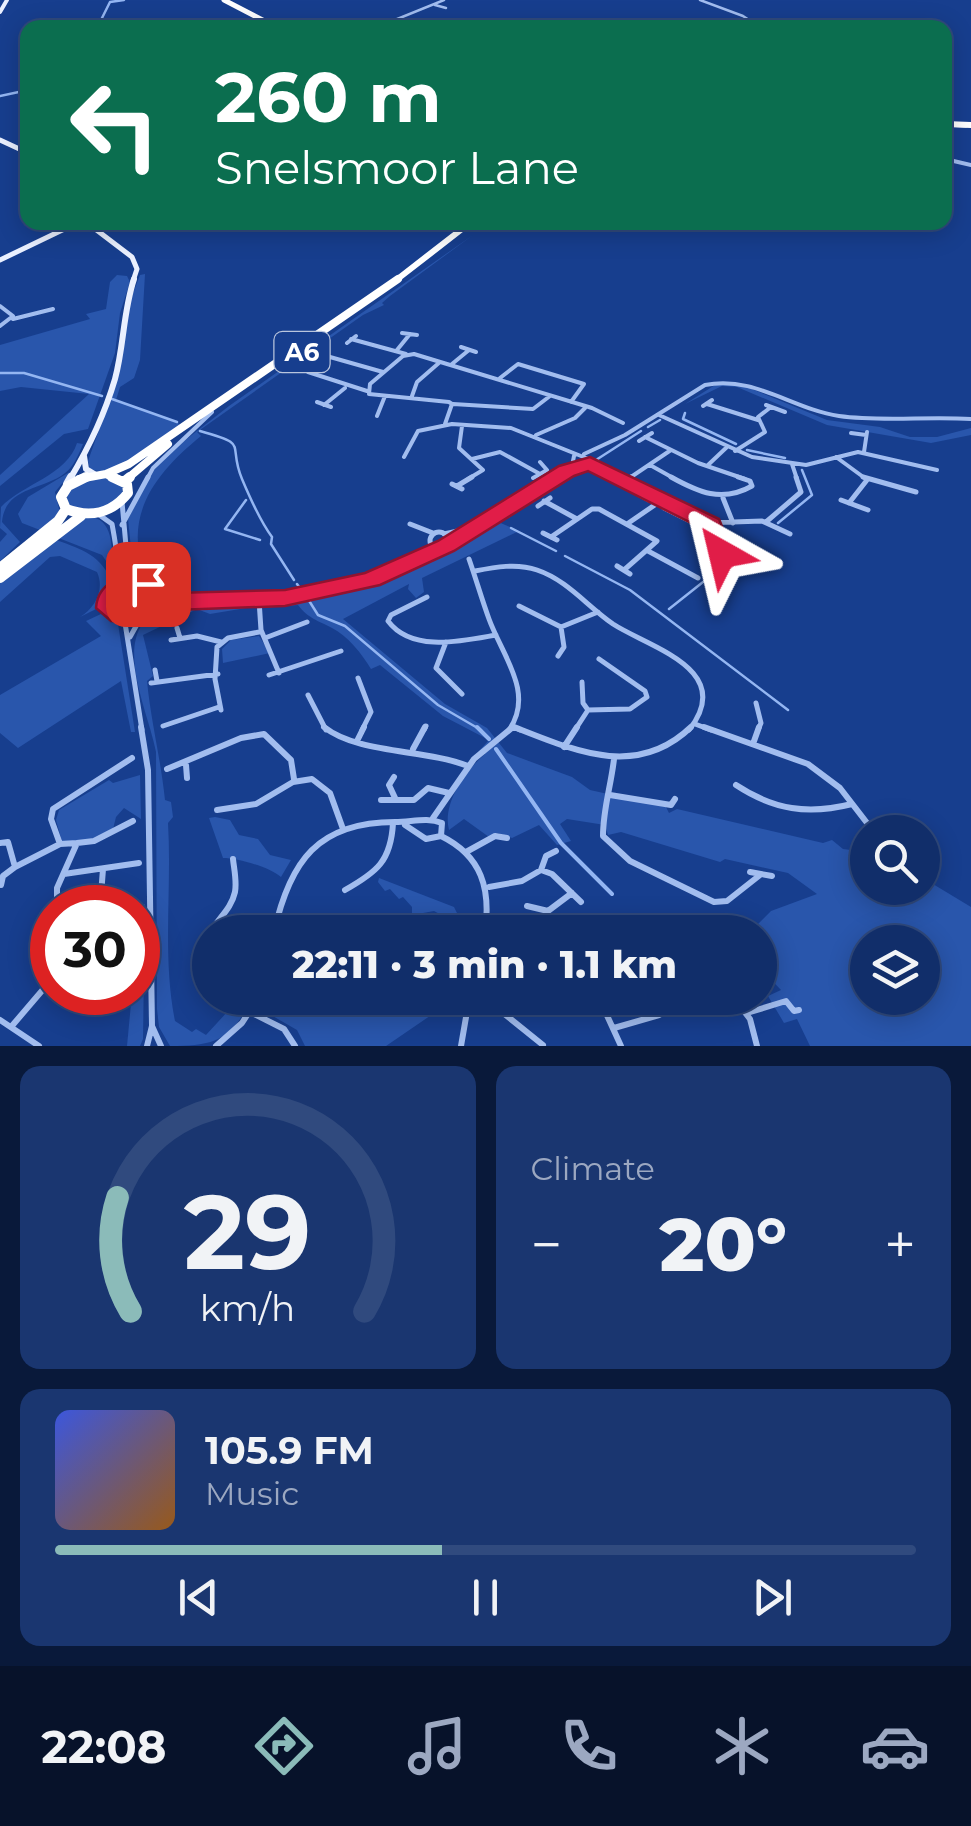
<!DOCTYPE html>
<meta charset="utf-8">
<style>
body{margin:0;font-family:Montserrat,sans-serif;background:#1a3670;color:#f1f3f6;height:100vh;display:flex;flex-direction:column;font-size:38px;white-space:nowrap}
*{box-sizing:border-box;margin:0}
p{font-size:32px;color:#9ca8c1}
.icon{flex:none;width:55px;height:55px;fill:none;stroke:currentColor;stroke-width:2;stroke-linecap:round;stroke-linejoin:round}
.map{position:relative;height:1046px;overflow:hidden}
.drawer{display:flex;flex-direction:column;gap:20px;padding:20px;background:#09193a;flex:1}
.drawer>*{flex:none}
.hud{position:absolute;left:20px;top:20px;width:932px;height:210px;border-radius:20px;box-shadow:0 5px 25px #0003,0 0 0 2px #304a7e;background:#0b6e4f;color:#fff;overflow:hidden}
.fabs{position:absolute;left:850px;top:815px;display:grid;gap:20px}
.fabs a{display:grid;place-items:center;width:90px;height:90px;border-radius:50%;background:#112e6a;box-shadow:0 5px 25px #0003,0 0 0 2px #304a7e;font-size:50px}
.speed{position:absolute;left:30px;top:885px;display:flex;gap:20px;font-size:50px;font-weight:700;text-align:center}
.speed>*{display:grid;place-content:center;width:130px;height:130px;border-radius:50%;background:#112e6a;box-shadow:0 5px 25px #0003,0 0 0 2px #304a7e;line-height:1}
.speed .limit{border:15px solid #d22;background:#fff;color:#111}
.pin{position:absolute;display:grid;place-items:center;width:85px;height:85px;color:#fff;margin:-42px;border-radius:20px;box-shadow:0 5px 15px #0006}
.me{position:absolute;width:110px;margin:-55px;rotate:323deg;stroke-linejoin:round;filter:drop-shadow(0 0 8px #0008)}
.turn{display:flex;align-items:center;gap:35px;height:210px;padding:0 30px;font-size:45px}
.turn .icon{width:130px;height:130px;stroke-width:2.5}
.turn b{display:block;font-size:70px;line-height:85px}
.big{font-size:75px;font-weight:800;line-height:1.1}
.drawer .card{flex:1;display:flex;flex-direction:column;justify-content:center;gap:15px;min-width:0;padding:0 35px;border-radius:20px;background:#1a3670}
.drawer .dial{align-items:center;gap:0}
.dial svg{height:260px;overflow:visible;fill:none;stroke:#304a7e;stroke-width:7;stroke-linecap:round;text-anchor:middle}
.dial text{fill:#f1f3f6;stroke:none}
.song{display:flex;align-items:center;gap:30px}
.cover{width:120px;height:120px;border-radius:15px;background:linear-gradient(135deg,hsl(230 70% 55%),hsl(30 70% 35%))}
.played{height:10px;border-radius:5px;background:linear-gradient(90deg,#8bbbb9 45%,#304a7e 45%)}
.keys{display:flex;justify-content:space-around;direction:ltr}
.heat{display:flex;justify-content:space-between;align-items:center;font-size:55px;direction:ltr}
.drawer .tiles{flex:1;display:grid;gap:20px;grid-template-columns:1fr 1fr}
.card:last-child{grid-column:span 2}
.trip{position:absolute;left:192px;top:915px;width:585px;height:100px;border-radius:50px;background:#112e6a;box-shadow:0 5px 25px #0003,0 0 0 2px #304a7e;font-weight:800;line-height:100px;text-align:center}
.tabs{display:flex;height:160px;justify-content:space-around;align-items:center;background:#07122a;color:#9ca8c1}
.tabs .icon{width:70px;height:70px}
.tabs .on{color:#8bbbb9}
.tabs b{font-size:45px;color:#f1f3f6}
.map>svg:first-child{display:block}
</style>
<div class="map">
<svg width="971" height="1046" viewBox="0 0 971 1046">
<rect width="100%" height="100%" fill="#173e8e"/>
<path fill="#2956ac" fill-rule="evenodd" d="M473,235L390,296L382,303L384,305L363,315L197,432L201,436C158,471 123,513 144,571L178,589L203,593L199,599L164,592L155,583L138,577L133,568L128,519L151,473L174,449L229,406Z
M145,274L140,360L134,378L120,387L116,400L180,424C157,441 121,480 90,469L88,461L119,373L130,301L140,275Z
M117,275L127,276L130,282L120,313L115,353L88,429L64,434L0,486V475L89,394L21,387L0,391V345L90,319L86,314L106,309L110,282Z
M715,385H742L827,420L880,427L910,437H937L971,428V435L931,443L827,425L737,387L722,386L685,404Z
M77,443L83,444C78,456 73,469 61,476C38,490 5,489 2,522L20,542L0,561V542L7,534L0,528L1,507C23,484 67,475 77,443Z
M73,470L55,492L60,513L40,530L22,523L18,514L28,497Z
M107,477L122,484L123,495L105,508L75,510L66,502C70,480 88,481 107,477Z
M93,517C115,523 111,551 113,571L102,555L56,537L83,518Z
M496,521L519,531L422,578L424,592L416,598L408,589L409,584L343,619L445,704L487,728L507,753L572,777L590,790L666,807L669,813L677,809L823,843L832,840L843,849L867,852L868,888H922L923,878L971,907V1046H810L797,1019L784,1023L768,996L781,990L760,968V932H750L771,911L817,894L788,873L725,859L720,862L621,832L608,835L605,825L567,819L560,824L571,841L557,845L539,825L512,838L498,833L489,837L464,819L449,830C442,804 465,771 485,754L478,752L489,740L443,716L380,665L371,669C362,654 348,636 332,628C317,620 309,619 298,605L265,608L270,603L343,589L422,561L427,563L459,548ZM868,942H922V998H868Z
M54,539C77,548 99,553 110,578L98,608L80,617C95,608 105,590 97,572L60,556L50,557L0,602V581Z
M178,603L252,607L210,614L197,609L143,635L153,676L147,681C151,722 161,760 165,800L171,802L173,817L168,823C172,889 162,956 175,1021L192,1032L196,1029L206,1035L240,998H252C232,1040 215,1046 170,1046L159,1027L157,1009L156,752C147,704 101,619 178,603Z
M101,614L118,624L135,732H131L121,681L18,748L0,733V695L101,636L86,621Z
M259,636L270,653L223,663L222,649L231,640Z
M140,775L141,819L124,808L116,817L113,829L95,839L62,842L56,820L59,810L109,780L113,783Z
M215,817L230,820L239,835L258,839L270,855L291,860L281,877C270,867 237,858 223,858L209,818Z
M379,878L454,907L457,913L449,919L434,911L412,915V907L403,897L399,899L390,889L385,891L378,882Z
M145,904L143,1039L140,1046H127L132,993L138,992V950L142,949L143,943L141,906Z
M262,998H435L443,1007L386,1046H305L297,1030L264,1011V1000L259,1007Z"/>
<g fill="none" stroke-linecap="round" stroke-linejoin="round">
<path stroke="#94b6f2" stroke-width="2.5" d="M97,28L110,2L124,0
M0,96L28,90
M444,222L451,225
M0,373H24L102,396
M112,399L177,422
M685,413L683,419L736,444
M648,427L660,420
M200,431C251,445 227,443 242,479C250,498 260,521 272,537L271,544L294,580
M747,450L785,458
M596,460L641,431
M617,484L648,501
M246,500L225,529L260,540
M498,507L557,471
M663,509L691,523
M515,512L584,469
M498,521L509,516
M778,523L812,495L802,470
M697,526L705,529
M511,528L556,551
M565,556L630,590L788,710
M297,584L302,591
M308,599L318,615L345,626L438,705L481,730
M669,609L727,563L725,532L720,531"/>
<path stroke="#94b6f2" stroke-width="4" d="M477,727L489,739
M496,749L561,843L612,894"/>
<path stroke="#a2bdef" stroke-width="2.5" d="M700,0L743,16L761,28
M435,5L446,8
M375,28L444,0"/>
<path stroke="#a2bdef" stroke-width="4" d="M945,159L971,165
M0,306L13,316L0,326
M13,319L53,309
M402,333L417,335
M351,339L406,354
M347,343L356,336
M461,347L476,352
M397,350L410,334
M452,364L469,350
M500,378L518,364L584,384L571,402
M367,391L308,372L330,357L383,372
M412,396L417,382L440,362
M317,402L331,407
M453,404L533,409L550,396
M707,404L758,420
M324,405L345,388
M766,405L785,412
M703,406L712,400
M659,415L752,457L806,465L858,452L937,470
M377,416L385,396
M445,424L452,404L449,402L369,394L370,384L403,356L414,354L592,408L623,423
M462,426L459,448L483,470L468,479
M851,433L866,435
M536,435L575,418L585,408
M645,437L698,463L745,479
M639,441L652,433
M735,451L765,432L758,417L771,407
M864,452L867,432
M584,454L625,435L705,385C754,375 792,409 839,416C882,422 927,416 971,419
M404,457L418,431L452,424L511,428L591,460L579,465L573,461L574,456
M836,457L866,479
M472,459L500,452L540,474
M590,463L621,479
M792,464L797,479
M650,465L675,479
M708,465L727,447
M533,478L547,470L540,462
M147,479L153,468L212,412
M557,479L581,465
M628,479L671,450"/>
<path stroke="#a2bdef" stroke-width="5" d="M616,477L704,523L762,521L790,534
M671,477C698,492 722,503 752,486L750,481L738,477
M863,477L916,492
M625,481L631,477
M452,484L462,489
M457,486L472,477
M723,498L733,523
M841,500L868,510
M544,501L577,519
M122,502L128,568L136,581
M849,503L867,480
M538,506L550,498
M98,514L112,524C115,541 119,559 116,576C114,589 107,597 110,610C128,619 143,615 157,602V590
M766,522L801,492L796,477
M410,524L433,533
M627,524L662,500
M711,524L720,558
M122,525L148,477
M430 541a9 9 0 1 1 18 0a9 9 0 1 1-18 0Z
M543,533L557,540
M444,534L467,529
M551,537L592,509H599L657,541L624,570
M450,541L561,477
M648,551L698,578
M469,559C476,579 482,600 489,619C502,655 535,693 509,730
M617,566L630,574
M475,571C495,567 517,563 537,570C567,580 587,606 613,624C648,647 737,669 689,730
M116,589L142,582L185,598
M427,597L391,615L388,621C412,653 462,641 496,635
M259,600L261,630L279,673
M519,606L561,627L598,612
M152,607C190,594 228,603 267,600C329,595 387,574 443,547
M120,615L125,623L142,730
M177,628L180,638
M130,637L144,612
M265,638L307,622
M171,640L197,636L221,642
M446,642L436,668L462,694
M558,656L564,647L561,627
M155,670L157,681
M269,675L341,651
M358,678L371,712L362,730
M582,682L583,703L588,710
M151,683L218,674
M308,695L326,730
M756,703L761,723L758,730
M221,710L215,679L217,647L228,638L259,632
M695,724L711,730
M163,726L219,707
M513,727L520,730
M424,730L426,726
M575,730L588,710L630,709L647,697L645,691L599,659"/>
<path stroke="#a2bdef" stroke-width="6" d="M141,727L148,770L152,1026L147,1046
M324,727C358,754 425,749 468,766
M514,727C575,751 637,779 691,727
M704,727L808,764L840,788L874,832
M357,741L364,727
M753,744L759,727
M564,747L577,727
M413,749L425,727
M614,759C611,786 603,809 603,836L630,861L714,902L727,901L760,875
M186,765L187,778
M167,769L241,738L264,734L291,760L294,779
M394,777L389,785L396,800
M736,785C774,810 808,815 852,804
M610,795L671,805L675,799
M381,800H414L428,788L449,793
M217,810L256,804L293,782L312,779L330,793L343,829
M433,818L474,759L513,727
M405,825L426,839L441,836
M441,836C482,856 491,889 485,932
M0,843L8,842L15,867L60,844L77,843L57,888V908
M77,843L94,841L133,821
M60,844L51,819L53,809L132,758
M466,852L495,836L507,838
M541,870L552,874L581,902
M750,872L772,876
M64,874L139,863
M1,885L3,876L15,867
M489,887L522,881L541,870L546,856L556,851
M345,890C377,872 391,861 393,823
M101,895L103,869
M527,906L548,911L572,893
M274,932C290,861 318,822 395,822C412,822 427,817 442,823L441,836
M210,957C201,925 229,919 235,892C237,881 234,869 233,859
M599,998L621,1046
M734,998L750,1019L757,1046
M469,999L492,1004L543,1045
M250,1012L284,1029L295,1046
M747,1013L786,1001L794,1011L799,1010
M0,1020L39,1046
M152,1026L161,1046
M11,1027L52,979
M614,1028L659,1015
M216,1046L242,1023L258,998
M461,1046L469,1000"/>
<path stroke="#eaf0ff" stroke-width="4" d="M0,12L7,0"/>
<path stroke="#eaf0ff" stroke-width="5" d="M0,140L28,153
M86,222L132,257L137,269L133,281
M0,260L79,222"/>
<path stroke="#eaf0ff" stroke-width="6" d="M84,456L86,469L96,475
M70,479C88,449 105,413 115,379C124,346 123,312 134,279"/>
<path stroke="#eaf0ff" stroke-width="8" d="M67,484L71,477"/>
<path stroke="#fff" stroke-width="5" d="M224,0L278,28
M945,124L966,125"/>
<path stroke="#fff" stroke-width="6" d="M945,124L971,125
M395,281L471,222"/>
<path stroke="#fff" stroke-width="8" d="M106,474L129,464L398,279
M79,479L106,474L117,479
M127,479L168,444"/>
<path stroke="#fff" stroke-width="10" d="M86,477L68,486L61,497L66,509C90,518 112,513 128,493L127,484L112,477
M125,481L130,477
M0,568L58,521L66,509
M0,578L81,516"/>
</g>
<path fill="#e11d48" stroke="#92132f" stroke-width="2.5" d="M590,457L719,519L733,554L730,559H713L701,528L588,471L574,476L454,551L380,585L285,606L175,610L134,623L111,621L96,608C98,578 132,571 157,578L160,584L157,589L138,590L121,599L125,606L173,593L285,590L365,573L438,541L559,466Z"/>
<g text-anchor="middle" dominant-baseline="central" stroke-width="10" stroke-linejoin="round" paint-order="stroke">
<rect fill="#173e8e" stroke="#b9c5dd" stroke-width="2.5" x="274.5" y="332" width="55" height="40" rx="8"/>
<g font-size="25" font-weight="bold" fill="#fff">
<text x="302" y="352">A6</text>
</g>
</g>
</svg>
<div class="fabs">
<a><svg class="icon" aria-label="search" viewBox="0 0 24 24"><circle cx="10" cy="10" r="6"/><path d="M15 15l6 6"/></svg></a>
<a><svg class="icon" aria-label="layers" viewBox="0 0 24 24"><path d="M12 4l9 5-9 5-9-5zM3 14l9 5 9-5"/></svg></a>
</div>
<div class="speed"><div class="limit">30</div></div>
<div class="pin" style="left:148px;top:584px;background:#d93025"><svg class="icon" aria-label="arrive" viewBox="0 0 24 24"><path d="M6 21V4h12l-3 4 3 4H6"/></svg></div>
<svg class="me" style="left:722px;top:554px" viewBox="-20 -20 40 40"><path d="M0-17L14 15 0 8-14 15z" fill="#e11d48" stroke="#fff" stroke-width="4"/></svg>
<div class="trip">22:11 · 3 min · 1.1 km</div>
<div class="hud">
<div class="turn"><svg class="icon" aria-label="left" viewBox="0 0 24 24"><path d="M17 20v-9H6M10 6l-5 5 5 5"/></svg><div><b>260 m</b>Snelsmoor Lane</div></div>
</div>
</div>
<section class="drawer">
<div class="tiles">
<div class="card dial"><svg viewBox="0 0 100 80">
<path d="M14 69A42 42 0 1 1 86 69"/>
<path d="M14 69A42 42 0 0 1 10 34" stroke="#8bbbb9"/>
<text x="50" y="56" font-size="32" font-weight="700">29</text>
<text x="50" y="72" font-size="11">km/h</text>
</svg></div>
<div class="card"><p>Climate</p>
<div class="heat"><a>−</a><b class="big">20°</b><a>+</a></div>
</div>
<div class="card">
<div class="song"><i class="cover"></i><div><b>105.9 FM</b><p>Music</p></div></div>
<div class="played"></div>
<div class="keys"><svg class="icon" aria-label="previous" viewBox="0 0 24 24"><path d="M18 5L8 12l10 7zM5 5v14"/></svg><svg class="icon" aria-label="pause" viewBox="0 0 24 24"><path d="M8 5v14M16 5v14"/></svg><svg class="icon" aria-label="next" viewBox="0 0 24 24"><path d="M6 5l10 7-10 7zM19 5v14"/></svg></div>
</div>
</div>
</section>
<nav class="tabs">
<b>22:08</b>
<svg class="icon on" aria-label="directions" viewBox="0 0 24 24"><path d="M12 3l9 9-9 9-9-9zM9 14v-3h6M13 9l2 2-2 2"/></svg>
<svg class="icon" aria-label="music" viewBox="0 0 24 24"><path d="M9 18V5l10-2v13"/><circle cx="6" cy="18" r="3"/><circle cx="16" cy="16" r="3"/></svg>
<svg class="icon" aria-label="phone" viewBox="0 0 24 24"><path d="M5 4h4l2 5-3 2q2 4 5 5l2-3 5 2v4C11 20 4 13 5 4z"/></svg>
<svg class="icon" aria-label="climate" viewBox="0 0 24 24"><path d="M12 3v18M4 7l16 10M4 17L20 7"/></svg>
<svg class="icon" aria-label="car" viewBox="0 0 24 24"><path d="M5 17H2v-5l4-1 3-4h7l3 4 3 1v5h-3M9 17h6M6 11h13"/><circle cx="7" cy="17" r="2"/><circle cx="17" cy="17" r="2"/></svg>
</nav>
